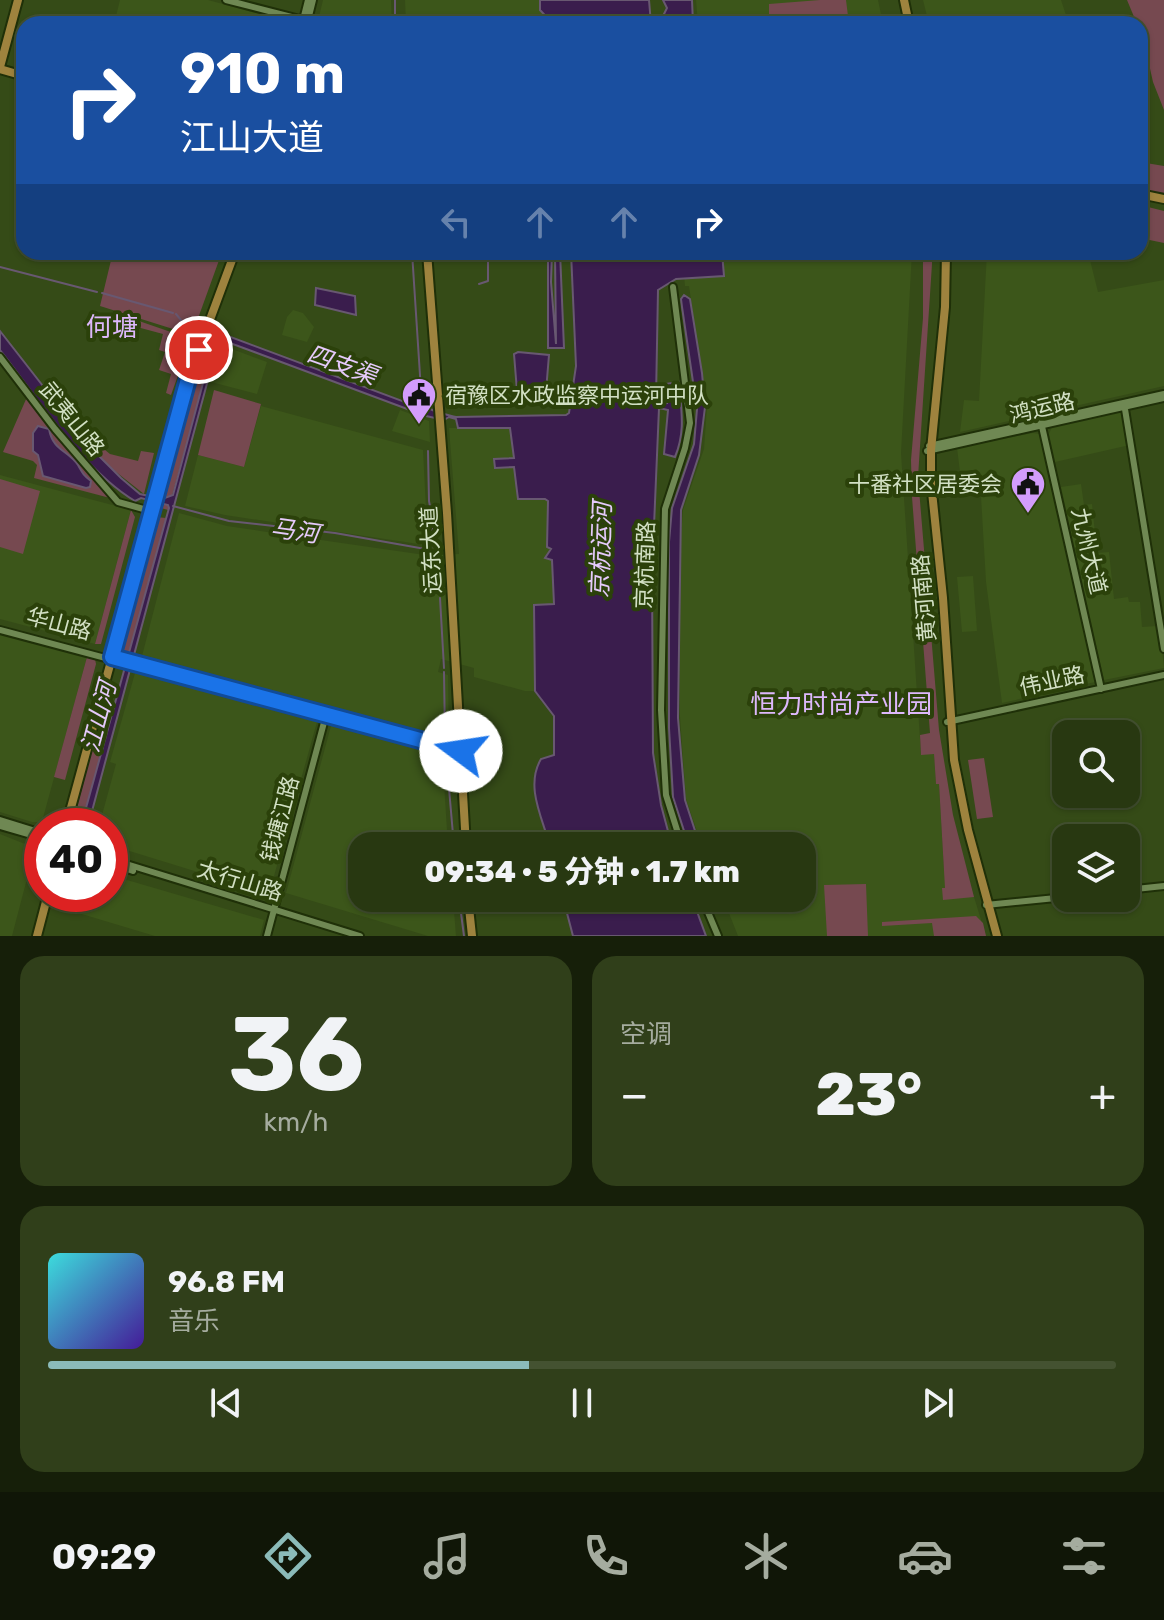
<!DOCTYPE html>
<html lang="zh">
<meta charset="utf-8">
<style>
body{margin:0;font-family:Rubik,"Noto Sans SC",sans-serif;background:#303f1a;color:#f1f3f6;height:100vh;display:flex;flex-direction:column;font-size:30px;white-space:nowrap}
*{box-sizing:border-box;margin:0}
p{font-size:26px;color:#a5ac9f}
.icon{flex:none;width:44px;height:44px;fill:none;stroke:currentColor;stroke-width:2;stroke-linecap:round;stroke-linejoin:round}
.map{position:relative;height:936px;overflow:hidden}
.drawer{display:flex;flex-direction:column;gap:20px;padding:20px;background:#161f09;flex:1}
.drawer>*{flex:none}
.guide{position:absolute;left:16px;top:16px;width:1132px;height:244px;border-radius:24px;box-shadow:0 2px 6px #0004,0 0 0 2px #445231;background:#1a4fa0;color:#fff;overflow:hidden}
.tools{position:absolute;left:1052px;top:720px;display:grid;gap:16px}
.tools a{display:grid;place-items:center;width:88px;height:88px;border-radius:16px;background:#283811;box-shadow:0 2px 6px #0004,0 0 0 2px #445231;font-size:40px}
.speed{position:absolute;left:24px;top:808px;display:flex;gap:16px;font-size:40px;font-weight:700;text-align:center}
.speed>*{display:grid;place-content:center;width:104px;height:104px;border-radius:50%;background:#283811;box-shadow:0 2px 6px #0004,0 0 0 2px #445231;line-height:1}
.speed .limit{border:12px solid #d22;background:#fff;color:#111}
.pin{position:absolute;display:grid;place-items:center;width:68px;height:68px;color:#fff;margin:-34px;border:4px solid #fff;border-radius:50%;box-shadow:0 2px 8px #0007}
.me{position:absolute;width:88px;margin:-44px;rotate:284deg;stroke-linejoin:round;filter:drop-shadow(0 0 6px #0008)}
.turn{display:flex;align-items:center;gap:28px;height:168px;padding:0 32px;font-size:36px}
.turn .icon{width:104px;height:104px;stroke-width:2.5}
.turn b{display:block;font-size:56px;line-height:68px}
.lanes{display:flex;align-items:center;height:76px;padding:0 32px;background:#0003;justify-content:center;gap:40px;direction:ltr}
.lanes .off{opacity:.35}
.big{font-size:60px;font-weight:800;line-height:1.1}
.drawer .tile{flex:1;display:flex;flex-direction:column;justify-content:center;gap:12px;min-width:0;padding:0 28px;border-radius:24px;background:#303f1a}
.drawer .dial{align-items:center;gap:0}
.dial b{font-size:104px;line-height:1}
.song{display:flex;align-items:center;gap:24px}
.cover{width:96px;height:96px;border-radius:12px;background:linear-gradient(135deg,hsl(180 70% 55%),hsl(260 70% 35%))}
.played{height:8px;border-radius:4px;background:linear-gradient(90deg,#8bbbb9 45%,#445231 45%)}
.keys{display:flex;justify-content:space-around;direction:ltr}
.heat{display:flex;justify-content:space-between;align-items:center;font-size:44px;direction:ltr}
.drawer .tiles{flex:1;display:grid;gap:20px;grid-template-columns:1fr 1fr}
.tile:last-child{grid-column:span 2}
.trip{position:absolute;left:348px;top:832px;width:468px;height:80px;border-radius:24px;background:#283811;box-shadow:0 2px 6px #0004,0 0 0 2px #445231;font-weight:800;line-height:80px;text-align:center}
.tab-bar{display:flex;height:128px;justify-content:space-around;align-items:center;background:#101607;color:#a5ac9f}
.tab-bar .icon{width:56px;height:56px}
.tab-bar .active{color:#8bbbb9}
.tab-bar b{font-size:36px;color:#f1f3f6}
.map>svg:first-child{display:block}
</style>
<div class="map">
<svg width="1164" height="936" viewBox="0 0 1164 936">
<rect width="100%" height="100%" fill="#354b17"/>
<path fill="#3c561a" d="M120,0H208L275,18L280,23L114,24Z
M323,0H391L392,24H328L318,21Z
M405,0H540V10L551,20H528L527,24H406Z
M696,0H878L883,24H698Z
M923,0H1061L1069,24H929Z
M682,252H912L901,453L921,754H934L936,783L939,784L944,870L970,884L986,936H738L723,898H802V846H702L686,799L680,717V550L683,510L704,449L707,407L689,286H685Z
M987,252H1088L1098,292L1164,280V386L960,432L964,400L979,401Z
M293,310L303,313L314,327L307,342L282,335L287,317Z
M224,346L267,362L257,394L211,382Z
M261,406L423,450L426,509L420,530L428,532L425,545L225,515L185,506L198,455L244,467Z
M400,410L429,421L430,442L392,431Z
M1122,411L1130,445L1055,462L1049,434L1052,427Z
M449,428H510L515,467L548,501L547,546L551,549L554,605L534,606L535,691H525L474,677V668L441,659L438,672L448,675L449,743L147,659L142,656L179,513L227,526L300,537L425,555L459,554Z
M1033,433L1040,434L1095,682L1002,703L986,582L980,479L961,480L957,448Z
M0,475L131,510L95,644L0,619Z
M1081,484L1084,505L1092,504L1097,553L1109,552L1114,599L1128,597L1129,602H1140L1142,627L1157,626L1160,628L1164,668L1104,680L1061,487Z
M973,576L977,631L962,632L957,577Z
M0,634L87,657L43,818L39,822H32L0,812Z
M135,673L317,722L269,894L110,845V826H99L116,764L110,762Z
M332,722L442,751L448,846H362V898H453L456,936H428L286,893Z
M0,834L35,848L12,936H0Z
M110,875L264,920L260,936H155L75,912L80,894H110Z"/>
<path fill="#764950" d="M820,0H846L849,24H769V4Z
M1127,0H1164V110L1153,82L1140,24H1137Z
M1140,162L1164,166V194L1140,189Z
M1140,205L1164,211V243L1140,238Z
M113,252H222L192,335L100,306Z
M923,252H932V264L918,477L939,730L953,815L974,897L943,900L942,888H945L939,784H936L934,754L921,755L920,735L930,733L912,497L911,460L923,318Z
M113,312L191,339L171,395L166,393L171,374L159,370L165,352L159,350L163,334L111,320Z
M195,382L203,384L168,510L161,508L159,505Z
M214,390L261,404L244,467L198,455Z
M27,397L110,498L34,478L37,465L33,461L3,452Z
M89,437L110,454L138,461L141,451L154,453L144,494L111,468L85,440Z
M0,479L40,491L23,554L0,547Z
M131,510L135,517L101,644H95Z
M156,517L166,518L127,659L121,657L119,651Z
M87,657L95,659L96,664L65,780L54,777Z
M100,729L107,731L81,826H72L97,732Z
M984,758L993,817L977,819L968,760Z
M866,884L868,936H827L824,885Z
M976,916L983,923L986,936H934L932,923L882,926V922Z"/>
<path fill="#3a1d4d" stroke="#685871" stroke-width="2" d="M540,0H649L651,24H553L540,10Z
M663,0H692L693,24H664L663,16L667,8Z
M548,252H552L551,282L556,344L555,252H560L564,348H548Z
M571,252H722L724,276L676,279L658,290L656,398L658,404L667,403L665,384L679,382C681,410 686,430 675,457L664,454L668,410L659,408L652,573L653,753L661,805L672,846H550C542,817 525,786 541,759L554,755V716L535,691L534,605L554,604L552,560L545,558L551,549L547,547L548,501L545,499H518L514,467L495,468L494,459L514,458L510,428H458L456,419L449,417L444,420L426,416L222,340L213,361L88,826H81L169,508L168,505L141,498L135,501C84,471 37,397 0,350V331L93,450L121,478L140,494L162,499L173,495L210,357L209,349L214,339L209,336L212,330L418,407L424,404C431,412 445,414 456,417L566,415L569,413L576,366Z
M316,288L355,296L356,315L315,305Z
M684,295L690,299L702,373L705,407L699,455L681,510L678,718L685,800L700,846H689L673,797L669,728V542L672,508L694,444L697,409L682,307L681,299Z
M518,352L549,355L546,391H517L514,354Z
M38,426L49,429C53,451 68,450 78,465C82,472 83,475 91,481L90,487L86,488L43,476L38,455L33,451V433Z
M563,898H692L706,936H573Z"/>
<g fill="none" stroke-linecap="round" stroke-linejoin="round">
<path stroke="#685871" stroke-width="2" d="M395,0V24
M412,252L422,406
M0,267L97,292
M479,284L488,281V252
M102,293L173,313
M176,314L186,326L194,329
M428,451L429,501L433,522L431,550L435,560
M173,506L229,521L335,533L431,550
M436,564L440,594
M440,598L444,668
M444,672L445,739
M446,754L454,846
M459,898L464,936"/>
<defs>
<path id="minor" d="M226,0L319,24
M302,24L308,0
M307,24L313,0
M673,287L690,423L685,448L665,509L661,710L666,795L682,846
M0,357L55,429L118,502L147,510
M1124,403L1164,649
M1041,422L1101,689
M929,446L1164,394
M927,451L1164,398
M0,630L462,753
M137,663H145L429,740L433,744
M947,722L1164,675
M0,820L42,833
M0,826L42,838
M110,859L360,936
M110,863L133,871
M1126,890L1164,886
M702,898L718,936
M986,905L1066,897
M267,936L326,715"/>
<path id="major" d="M904,0L909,24
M0,67L18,0
M0,69L24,76
M1140,194L1164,199
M427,252L447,513L466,846
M946,252L945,307L931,450V482L943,598L954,760L968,830L997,936
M66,826L188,379L235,252
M468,898L472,936
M37,936L48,894"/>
</defs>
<use href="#minor" stroke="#1f3008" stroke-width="10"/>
<use href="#major" stroke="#1f3008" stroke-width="12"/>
<use href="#minor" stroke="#6f8853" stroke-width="6"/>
<use href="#major" stroke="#9e833e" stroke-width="8"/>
</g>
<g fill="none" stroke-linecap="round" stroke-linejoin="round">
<defs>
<path id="route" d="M199,350L188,379L112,657L461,751"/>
</defs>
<use href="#route" stroke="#114b97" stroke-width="20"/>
<use href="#route" stroke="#1a73e8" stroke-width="14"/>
</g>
<defs>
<symbol id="civic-pin" viewBox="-11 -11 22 30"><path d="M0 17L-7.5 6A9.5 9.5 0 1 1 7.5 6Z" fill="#d39cfc" stroke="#2b410a"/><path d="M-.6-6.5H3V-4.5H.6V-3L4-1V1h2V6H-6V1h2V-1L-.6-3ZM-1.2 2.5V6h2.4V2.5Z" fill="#111"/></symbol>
</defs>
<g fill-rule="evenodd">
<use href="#civic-pin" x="399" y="375" width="40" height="54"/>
<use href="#civic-pin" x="1008" y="464" width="40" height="54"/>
</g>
<g text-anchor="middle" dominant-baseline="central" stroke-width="8" stroke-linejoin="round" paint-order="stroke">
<g font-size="22" fill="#d2e0c4" stroke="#2b410a" text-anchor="start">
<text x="445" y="395">宿豫区水政监察中运河中队</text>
<text x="1002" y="484" text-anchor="end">十番社区居委会</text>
</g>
<g font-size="22" fill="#d2e0c4" stroke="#2b410a">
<text transform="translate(1042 408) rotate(-13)">鸿运路</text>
<text transform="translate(72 419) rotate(51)">武夷山路</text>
<text transform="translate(431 550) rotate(-93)">运东大道</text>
<text transform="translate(1089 551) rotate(77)">九州大道</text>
<text transform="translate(645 565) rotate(-88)">京杭南路</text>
<text transform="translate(924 598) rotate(-95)">黄河南路</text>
<text transform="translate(59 624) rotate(15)">华山路</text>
<text transform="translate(1052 681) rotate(-12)">伟业路</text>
<text transform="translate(280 819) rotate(-75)">钱塘江路</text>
<text transform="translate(240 881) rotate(17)">太行山路</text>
</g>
<g font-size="24" font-style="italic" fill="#e5cafb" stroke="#2b410a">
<text transform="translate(342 365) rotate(20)">四支渠</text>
<text transform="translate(295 531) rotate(8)">马河</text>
<text transform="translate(601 550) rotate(-88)">京杭运河</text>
<text transform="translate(99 717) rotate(-75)">江山河</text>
</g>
<g font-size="26" fill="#ddb8fb" stroke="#2b410a">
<text x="112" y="327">何塘</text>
<text x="841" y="704">恒力时尚产业园</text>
</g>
</g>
</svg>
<div class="tools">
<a><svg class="icon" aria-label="search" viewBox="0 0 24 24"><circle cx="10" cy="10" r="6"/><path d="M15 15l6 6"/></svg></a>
<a><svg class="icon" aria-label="layers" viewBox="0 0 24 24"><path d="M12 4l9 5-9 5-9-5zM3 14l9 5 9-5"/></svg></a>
</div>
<div class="speed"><div class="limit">40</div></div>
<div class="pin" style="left:199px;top:350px;background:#d93025"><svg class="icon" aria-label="arrive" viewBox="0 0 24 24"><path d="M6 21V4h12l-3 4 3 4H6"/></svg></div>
<svg class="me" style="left:461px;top:751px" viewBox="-20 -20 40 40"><circle r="19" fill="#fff"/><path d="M0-13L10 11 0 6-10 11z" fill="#1a73e8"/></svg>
<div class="trip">09:34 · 5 分钟 · 1.7 km</div>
<div class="guide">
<div class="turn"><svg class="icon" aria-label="right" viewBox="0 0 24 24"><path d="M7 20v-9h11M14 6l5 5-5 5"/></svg><div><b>910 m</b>江山大道</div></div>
<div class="lanes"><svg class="icon off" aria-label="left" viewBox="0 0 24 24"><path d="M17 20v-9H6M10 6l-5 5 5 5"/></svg><svg class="icon off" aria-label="ahead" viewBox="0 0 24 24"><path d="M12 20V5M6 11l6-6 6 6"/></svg><svg class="icon off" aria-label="ahead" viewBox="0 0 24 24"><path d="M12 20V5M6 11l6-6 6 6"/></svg><svg class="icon" aria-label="right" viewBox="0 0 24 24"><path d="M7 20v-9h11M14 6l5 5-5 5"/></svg></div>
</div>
</div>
<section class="drawer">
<div class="tiles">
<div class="tile dial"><b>36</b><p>km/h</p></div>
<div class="tile"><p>空调</p>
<div class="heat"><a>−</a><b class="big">23°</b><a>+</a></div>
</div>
<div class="tile">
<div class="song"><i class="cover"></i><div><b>96.8 FM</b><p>音乐</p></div></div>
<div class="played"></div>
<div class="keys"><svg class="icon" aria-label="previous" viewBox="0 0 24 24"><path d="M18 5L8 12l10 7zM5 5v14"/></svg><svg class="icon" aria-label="pause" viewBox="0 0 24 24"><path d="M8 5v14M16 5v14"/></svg><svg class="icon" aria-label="next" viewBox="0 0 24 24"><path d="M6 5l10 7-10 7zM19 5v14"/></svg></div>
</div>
</div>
</section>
<nav class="tab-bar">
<b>09:29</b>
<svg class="icon active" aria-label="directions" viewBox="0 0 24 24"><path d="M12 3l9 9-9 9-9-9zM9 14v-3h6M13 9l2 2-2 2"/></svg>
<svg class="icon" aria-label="music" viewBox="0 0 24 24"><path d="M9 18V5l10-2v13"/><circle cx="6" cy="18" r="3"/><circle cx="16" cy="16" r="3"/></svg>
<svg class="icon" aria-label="phone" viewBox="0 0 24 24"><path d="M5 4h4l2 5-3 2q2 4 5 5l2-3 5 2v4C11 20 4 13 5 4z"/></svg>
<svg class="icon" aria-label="climate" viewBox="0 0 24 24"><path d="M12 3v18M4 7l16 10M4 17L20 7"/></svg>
<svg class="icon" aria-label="car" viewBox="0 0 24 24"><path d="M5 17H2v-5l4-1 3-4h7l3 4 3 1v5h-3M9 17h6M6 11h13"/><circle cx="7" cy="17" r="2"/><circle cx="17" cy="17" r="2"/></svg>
<svg class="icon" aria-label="filters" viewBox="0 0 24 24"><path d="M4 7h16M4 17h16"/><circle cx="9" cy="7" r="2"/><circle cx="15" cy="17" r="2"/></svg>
</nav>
